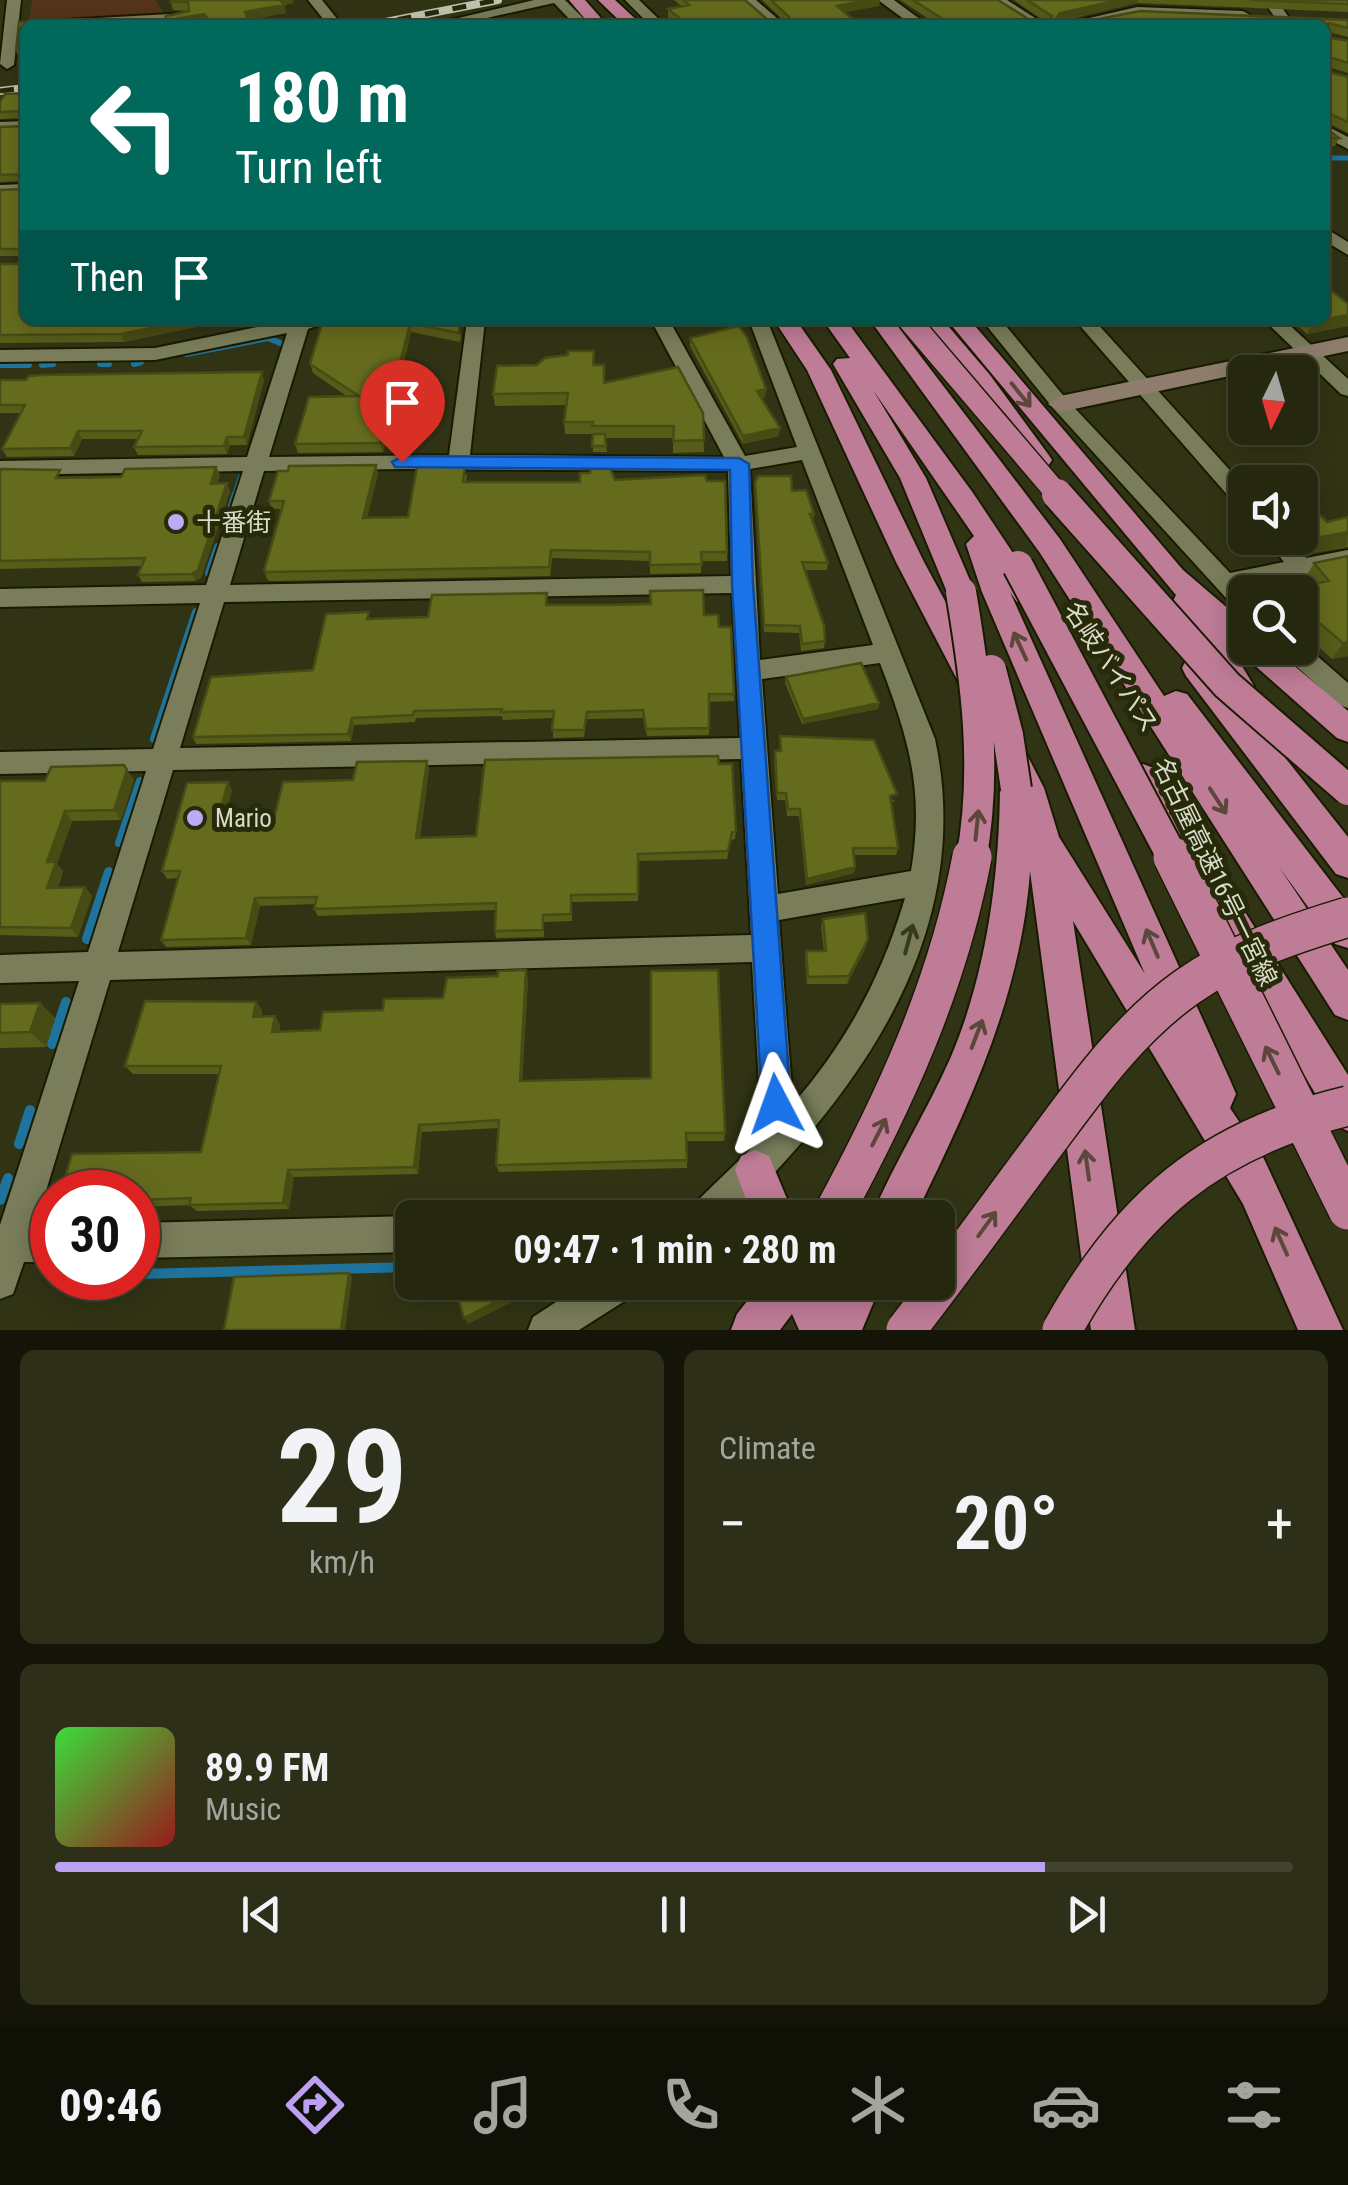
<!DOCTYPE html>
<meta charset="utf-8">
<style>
body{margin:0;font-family:"Roboto Condensed","Noto Sans JP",sans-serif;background:#2d2f18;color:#f1f3f6;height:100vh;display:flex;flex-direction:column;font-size:38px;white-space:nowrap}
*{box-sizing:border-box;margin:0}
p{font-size:32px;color:#a3a59e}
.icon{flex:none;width:55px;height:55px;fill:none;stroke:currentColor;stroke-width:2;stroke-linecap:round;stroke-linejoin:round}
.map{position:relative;height:1330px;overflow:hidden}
.panel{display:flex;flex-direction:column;gap:20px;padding:20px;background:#141508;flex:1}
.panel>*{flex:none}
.hud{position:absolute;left:20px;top:20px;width:1310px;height:305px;border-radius:15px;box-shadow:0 5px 25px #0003,0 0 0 2px #42442f;background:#00695c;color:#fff;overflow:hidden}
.needle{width:65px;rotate:185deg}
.tools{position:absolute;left:1228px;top:355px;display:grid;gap:20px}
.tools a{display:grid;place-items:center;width:90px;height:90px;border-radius:15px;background:#25270f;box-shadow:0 5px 25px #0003,0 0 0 2px #42442f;font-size:50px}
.speed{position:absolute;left:30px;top:1170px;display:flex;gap:20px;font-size:50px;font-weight:700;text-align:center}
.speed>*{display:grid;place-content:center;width:130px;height:130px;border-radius:50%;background:#25270f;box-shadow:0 5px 25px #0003,0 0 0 2px #42442f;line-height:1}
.speed .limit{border:15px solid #d22;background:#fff;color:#111}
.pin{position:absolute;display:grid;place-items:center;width:85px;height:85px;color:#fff;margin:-102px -42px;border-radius:50% 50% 50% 0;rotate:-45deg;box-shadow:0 0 10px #0007}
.pin .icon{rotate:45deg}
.me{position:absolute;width:110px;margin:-55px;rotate:356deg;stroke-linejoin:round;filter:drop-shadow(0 0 8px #0008)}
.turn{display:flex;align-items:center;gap:35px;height:210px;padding:0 50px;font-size:45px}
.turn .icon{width:130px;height:130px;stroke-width:2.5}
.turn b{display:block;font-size:70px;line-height:85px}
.then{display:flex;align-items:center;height:95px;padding:0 50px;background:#0003;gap:20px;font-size:38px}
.big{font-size:75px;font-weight:700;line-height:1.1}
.panel .widget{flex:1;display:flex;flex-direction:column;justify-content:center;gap:15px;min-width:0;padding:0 35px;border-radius:15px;background:#2d2f18}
.panel .dial{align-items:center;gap:0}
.dial b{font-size:130px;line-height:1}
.song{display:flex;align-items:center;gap:30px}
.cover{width:120px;height:120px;border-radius:15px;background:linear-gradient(135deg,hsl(120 70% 55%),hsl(0 70% 35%))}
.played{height:10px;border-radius:5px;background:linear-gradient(90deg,#bca0f2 80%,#42442f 80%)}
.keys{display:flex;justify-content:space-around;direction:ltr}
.heat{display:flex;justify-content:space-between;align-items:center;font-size:55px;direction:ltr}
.panel .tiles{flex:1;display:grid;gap:20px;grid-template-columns:1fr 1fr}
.widget:last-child{grid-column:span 2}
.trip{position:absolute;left:395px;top:1200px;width:560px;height:100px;border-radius:15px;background:#25270f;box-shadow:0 5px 25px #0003,0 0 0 2px #42442f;font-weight:700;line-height:100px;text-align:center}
.tabs{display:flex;height:160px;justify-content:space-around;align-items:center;background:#0f1006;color:#a3a59e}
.tabs .icon{width:70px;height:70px}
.tabs .current{color:#bca0f2}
.tabs b{font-size:45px;color:#f1f3f6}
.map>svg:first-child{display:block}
</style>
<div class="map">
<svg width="1348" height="1330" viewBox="0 0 1348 1330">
<rect width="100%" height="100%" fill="#313414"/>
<path fill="#56331b" d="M32,0H155L165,14L29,21Z"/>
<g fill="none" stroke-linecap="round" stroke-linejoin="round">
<path stroke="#1e749c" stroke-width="5" d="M1325,158H1348"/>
<path stroke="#1e749c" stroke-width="6" d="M186,354L268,338L285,345L282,354
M100,364H109
M134,364L141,362
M0,365H29
M42,365L53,364
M235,496L241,477"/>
<path stroke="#1e749c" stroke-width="8" d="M232,506L236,494
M209,573L218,547
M154,739L196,612
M119,843L140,781"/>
<path stroke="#1e749c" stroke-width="10" d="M87,939L109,872
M52,1044L66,1002
M19,1144L30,1110
M0,1200L8,1178
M138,1274L412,1267"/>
<defs>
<path id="street" d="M7,0H21L14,65L7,69L0,64Z
M308,0H322L342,25H328Z
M534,0H565L590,25H575L554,3L455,25H429Z
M625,0H639L665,25H650Z
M741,0H756L785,25H770Z
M878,0H894L928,25H912Z
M991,0H1007L1046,25H1030Z
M1263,0H1277L1294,25H1280Z
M1137,7L1243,11L1250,15L1243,19L1137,15L1086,25H1059Z
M188,13V19L183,20L37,25L44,21Z
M25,121V131L0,132V122Z
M1325,125L1348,137V149L1325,137Z
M25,184V194L0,195V185Z
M1325,228L1348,242V255L1325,241Z
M292,320H333L308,329L269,457L449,455L467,320H485L470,455L724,457L651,320H669L745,456L797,447L749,320H767L935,739C976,932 861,1091 730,1218H687L692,1206L762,1138L752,962L110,980L35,1227L52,1226V1262H24L13,1294L0,1299V1225L79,981L0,983V955L88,952L146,771L0,774V752L153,749L200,603L0,607V589L206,585L243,471L0,475V461L247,457L287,333L155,360L0,362V350L155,348ZM802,460L873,645L760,660L750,469ZM402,469L728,471L731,576L230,585L264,471ZM732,593L740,738L180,748L224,602ZM880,663C908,737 925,790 911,871L778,894L762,679ZM741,759L751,935L118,952L173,770ZM905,898C882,976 847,1042 793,1104L779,920Z
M982,320H1001L1067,400L1230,573L1284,562L1265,538H1288L1306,558L1348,550V566L1243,587L1248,592H1245V613L1237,610L1053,408Z
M1075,320H1094L1245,487V508L1237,506Z
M1264,320H1284L1348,379V396L1341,394Z
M1300,641L1348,683V708L1339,705L1284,655L1281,648H1300Z
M412,1216V1252L138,1258V1223Z
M587,1282H639L634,1295L579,1330H528L533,1317Z"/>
<path id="secondary" d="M1348,337V351L1060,412L1048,404L1060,396Z"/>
<path id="highway" d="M569,0H585L607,25H590Z
M598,0H615L642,25H624Z
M774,320H796L831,370L924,562L986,677L982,685L971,689L960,685L896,562L807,370Z
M823,320H846L973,493L1041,595L1037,602L1027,605L1017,602L1010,592L1230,1080L1236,1094L1230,1108L1264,1159L1343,1330H1298L1243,1204L1073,921L1135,1330H1091L1030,871C1021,997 969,1105 914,1218H871C894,1163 926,1113 950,1059C986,975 999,880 1000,789L1007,778L997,758L1002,749L1013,745L1024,749L1044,788L1059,837L1145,974L982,592L966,544L974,536L873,390L926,478L975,592L971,599L961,602L951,599L947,592L900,478L833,364L837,359L850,358Z
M870,320H893L1060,539L1164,696L1176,691L1187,694L1348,904V948L1335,944L1279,867L1348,970V1020L1335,1015L1040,553Z
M920,320H943L990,375L1048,454L1052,460L1048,466H1030L974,385Z
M947,320H970L1183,570L1245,623V648H1273L1348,711V742L1337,738L1227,641L1254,686L1250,694L1237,697L1348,837V878L1336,874L1186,676L1182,668L1186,660L1197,656L1208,660L1173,601L1176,595Z
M1143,764L1154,768L1348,1075V1131L1334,1125L1132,786L1127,777L1132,768Z
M755,1150L769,1156L795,1218H753L735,1170L741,1156Z
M762,1282H822L830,1300L839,1282H882L862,1330H799L792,1314L780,1330H731L737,1314Z"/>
</defs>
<use href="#street" stroke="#191b00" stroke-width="4"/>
<use href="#secondary" stroke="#191b00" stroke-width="4"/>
<use href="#highway" stroke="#191b00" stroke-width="4"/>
<use href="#street" fill="#797d5a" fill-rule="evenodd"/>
<use href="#secondary" fill="#8e7d6c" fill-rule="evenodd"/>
<use href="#highway" fill="#bf7c97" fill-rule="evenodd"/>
<defs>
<path id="rail" d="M370,25L498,0
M0,91L25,88"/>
</defs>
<use href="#rail" stroke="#c0c3ae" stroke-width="8"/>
<use href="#rail" stroke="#272a09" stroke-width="5" stroke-dasharray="14" stroke-linecap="butt"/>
<defs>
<path id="highway-bridge-far2" d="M909,320L1059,496"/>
<path id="highway-bridge-far1" d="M1057,494L1227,685L1348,790
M1018,566L1174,860
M961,592C976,681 988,770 971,860
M991,670L1008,735L1016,789"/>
<path id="highway-bridge" d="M1173,857L1348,1210
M831,1218C894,1102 947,988 972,857
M906,1330C952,1271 995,1211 1039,1152C1083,1093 1126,1030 1187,987C1235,953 1292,934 1348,917
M1062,1330C1130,1207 1210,1139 1348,1106"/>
</defs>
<use href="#highway-bridge-far2" stroke="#191b00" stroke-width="25" stroke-linecap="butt"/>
<use href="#highway-bridge-far1" stroke="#191b00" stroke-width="34" stroke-linecap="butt"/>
<use href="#highway-bridge" stroke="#191b00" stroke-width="42" stroke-linecap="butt"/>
<use href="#highway-bridge-far2" stroke="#bf7c97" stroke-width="22"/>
<use href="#highway-bridge-far1" stroke="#bf7c97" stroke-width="30"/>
<use href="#highway-bridge" stroke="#bf7c97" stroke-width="39"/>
</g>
<path fill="#575c19" d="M674,0H745L768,20L784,21L762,0H880L879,6L844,12L860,25H678L668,17V9L681,6Z
M900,0H998L1030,20L1044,21L1014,0H1348V12L1137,3L1070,19L1089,21L1348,20V37L1325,31V25H938Z
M171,2L294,3L284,5L286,13L248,20L250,25H208L206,22L189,25H166L189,11L173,10Z
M25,25V56L19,57L16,51Z
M1325,32L1326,37L1348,41V73L1325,66L1326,71L1348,77V133L1326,122L1325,128Z
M25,93V320H229L124,342L0,343V264H24V256H0V190L24,189V181L0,182V127L25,126V118L0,119V102Z
M1325,128L1339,138L1335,146H1325Z
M1348,304V326L1307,334L1291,320H1325Z
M323,320H458L461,337L460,342L411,332L383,452L298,453L295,444L348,397L313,373L310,364Z
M690,338L766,389L765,397L761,398L779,436L743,444L690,346Z
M595,365L605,382L703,413L704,452L673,453V438H605L607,452H593V434H565L564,422L566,405L495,406L493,394Z
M0,380H264L247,445H230L227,454L138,455L134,447L138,439H82L74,456L7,457L2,449L21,413H0Z
M216,467L220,475L217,483L230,491L201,578L195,581L142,582L138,575L142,566L0,569V469L64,478L121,477Z
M378,473L367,518L408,517L467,474L466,482H580L615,480L727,552V561H701V573L650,574V561L552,558L550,576L270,581L267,579L264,571L282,509H272L269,501Z
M755,482L792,491L814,514L813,521L828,563L827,570H805L825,641L824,648L801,651L799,633L764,632Z
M1348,517V547L1307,554L1293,538H1300V518L1327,522Z
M1348,556V656L1332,659L1300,630V592H1279L1280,590L1309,584L1305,578L1314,563Z
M547,593V605L704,615L719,627L734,694V701L709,702V735L647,736L643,718L587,719L584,737L553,738V718L503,720L502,716L416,718L415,722L354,725L351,741L196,744L193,737L313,670L371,619L428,617Z
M786,677L879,703L878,709L802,724L785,683Z
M780,736L895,801L891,802L898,848L896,855H854L855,867L854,873L806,885L799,816H787L785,800H777L774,758L775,751H780Z
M427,761L429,769L420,838L476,836L719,764L736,831L735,839L731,840L727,859L638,861V901L572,902V921L544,922V937L496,938L495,931L496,910L318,916L314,909L315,904L260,906L251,945L166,947L161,940L178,878L167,879L162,871L232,790L223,824L273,823L353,780Z
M134,780L121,820L72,821L57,864L63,871L58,888L85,887L92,896L78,937L0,935V781Z
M823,919L866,947L847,984H807L805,958L806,951H824L821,927Z
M528,979L522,1081L725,1133L724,1141H687V1168L499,1172L496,1165L499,1128L422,1132L418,1174L294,1177L289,1209L197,1211L189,1205L138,1207V1192L201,1152L219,1074H133L125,1066L262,1010L261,1017L275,1016L280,1025L279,1031L320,1030L383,1010Z
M40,1003L55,1018L46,1047L0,1048V1004Z"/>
<path fill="#474b14" d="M279,0H293L294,3L281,5Z
M868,0H880L879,6L836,14L837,6Z
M1119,0H1138L1137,3L1058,21L1057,17L1060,13Z
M284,5L286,13L247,20L245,12Z
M204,14L206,22L189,25H166L165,21Z
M1348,315V326L1307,334L1313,322Z
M189,320H229L124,342L121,334Z
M410,323L411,332L383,452L380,443Z
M262,372L264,380L247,445L244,437Z
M766,389L765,397L757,399V391Z
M780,428L779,436L743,444V436Z
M78,431L82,439L74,456L70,448Z
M227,437L230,445L227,454L224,446Z
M376,465L378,473L365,526L363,518Z
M216,467L220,475L214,491L211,484Z
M227,483L230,491L201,578L195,581L192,574Z
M1348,532L1347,546L1307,554L1316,538Z
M1348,642V656L1332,659L1343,643Z
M879,703L878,709L802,724L803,719Z
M352,718L354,725L351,741L348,734Z
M427,761L429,769L419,845L416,838Z
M127,770L134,780L121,820L114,810Z
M228,782L232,790L221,832L217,824Z
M65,811L72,821L57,864L63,871L55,897L47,888V862Z
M855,867L854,873L806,885L807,879Z
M85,887L92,896L78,937L71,928Z
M255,898L260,906L251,945L246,938Z
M868,939L866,947L847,984L849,976Z
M526,970L528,979L522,1089L520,1081Z
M256,1002L262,1010L259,1025L253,1017Z
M40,1003L55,1018L46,1047L30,1032Z
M275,1016L280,1025L278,1040L272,1032Z
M419,1125L422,1132L418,1174L414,1167Z
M288,1170L294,1177L289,1209L283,1203Z
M349,1273L352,1277L345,1330H341Z
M508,1282L514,1301L468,1324L464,1318Z"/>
<path fill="#656b1d" stroke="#474b14" stroke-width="2.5" d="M172,0H280L284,5L245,12L250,25H213L204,14L165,21L166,16L189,11L188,2H171Z
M684,0H745L768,20L786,21L789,17L771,0H868L837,6L860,25H688L668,9L689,5Z
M913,0H998L1030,20L1048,21L1052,16L1027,0H1119L1060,13L1057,17L1089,21L1140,11L1348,20V28L1329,23L1325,26V25H952Z
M1250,0H1348V4Z
M19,22H113L112,25H25V50L16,51Z
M1325,32L1326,37L1348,41V63L1329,57L1325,60Z
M1325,65L1326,71L1348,77V122L1328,113L1325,128Z
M25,93V320H189L121,334L0,335V264H24V249H0V190L24,189V174L0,175V127L25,126V111L0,112V102L5,94Z
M1325,128L1339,138H1325Z
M1327,287L1348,304V315L1325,319V288Z
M323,320H458L459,328V333L410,323L380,443L295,444L309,397L359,396L310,364Z
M739,326L747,337L766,389L757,391L780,428L743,436L690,338Z
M568,351H594L593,365H604V383L678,367L703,413L704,440L673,441L674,426H592L593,422H564L568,393L493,394L497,366L537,365L545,358L568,355Z
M262,372L244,437H227L224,446L134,447L142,431H78L70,448L2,449L25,405H0V380H26L29,376L42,375Z
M593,434H605L606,446H592Z
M376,465L363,518L408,517L417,467L465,466L463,482H580V473H590L591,466H609L615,480L705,475L707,481H725L727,552H701L702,564L650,565V552L551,550L549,567L267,572L264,571L284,501H269L278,471H288L289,466Z
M216,467L211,484L227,483L198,570L192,574L138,575L145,558L0,561V469L60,470L56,478L121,477L125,469Z
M758,476H791L792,491L806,490L814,514H810L828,563L802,562L824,625L825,641L802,644L800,626L764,625L755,482Z
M1320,515L1327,522L1348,517V532L1316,538L1300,520V518Z
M1348,556V642L1343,643L1300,607V592H1283L1280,590L1329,581L1314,563Z
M703,590L704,615H718L719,627H731L734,694H709V728L646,729L643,710L587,712L584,730H552L554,711L501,712L502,709L414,711L413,715L352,718L348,734L193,737L211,677L313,670L326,614L369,612L367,619L428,617L432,595L547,593L546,605H605L651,604L650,591Z
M861,663L879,703L803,719L786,677Z
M780,736L874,740L897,794L890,796L898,848H853L855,867L807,879L800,809H788L786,793H777L775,751H781Z
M718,756L719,764H732L736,831L732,832L728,851L638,854V894L571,895V914L543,915V930L495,931L496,903L314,909L317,897L255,898L246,938L161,940L180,871H162L187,783L228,782L217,824L273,823L283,782L353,780L357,762L427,761L416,838L476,836L485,760Z
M124,765L127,770L114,810L65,811L47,862H56L47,888L85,887L71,928L0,927V781H45L51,767Z
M865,913L868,939L849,976L808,977L806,951H826L823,919Z
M526,970L520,1081L651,1078V971L718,970L725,1133H686L687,1160L496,1165L499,1120L419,1125L414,1167L288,1170L283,1203L189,1205L191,1198L138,1200V1192H61L72,1154L201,1152L221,1066H125L145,1001L256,1002L253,1017L275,1016L272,1032L320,1030L323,1012L383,1010L384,999L443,998L447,978L498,976V971Z
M40,1003L30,1032L0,1033V1004Z
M349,1273L341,1330H224L234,1277Z
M467,1282H507L511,1294L464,1318L455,1288Z"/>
<defs><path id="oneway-shaft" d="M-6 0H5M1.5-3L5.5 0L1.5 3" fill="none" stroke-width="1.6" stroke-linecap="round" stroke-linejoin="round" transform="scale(2.5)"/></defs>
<g stroke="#5c473b">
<use href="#oneway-shaft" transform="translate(1021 395) rotate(51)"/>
<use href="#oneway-shaft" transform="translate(1020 646) rotate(-115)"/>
<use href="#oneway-shaft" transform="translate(1218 801) rotate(57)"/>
<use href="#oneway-shaft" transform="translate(977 825) rotate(-84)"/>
<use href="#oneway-shaft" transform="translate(1152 943) rotate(-113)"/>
<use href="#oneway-shaft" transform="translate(977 1034) rotate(-69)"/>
<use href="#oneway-shaft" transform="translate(1272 1060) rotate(-116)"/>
<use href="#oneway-shaft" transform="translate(879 1132) rotate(-63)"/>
<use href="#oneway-shaft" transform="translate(1087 1165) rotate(-98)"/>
<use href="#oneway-shaft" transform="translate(987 1224) rotate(-54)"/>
<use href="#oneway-shaft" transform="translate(1281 1241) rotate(-114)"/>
</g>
<use stroke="#373b19" href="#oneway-shaft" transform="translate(909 939) rotate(-75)"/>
<path fill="#1a73e8" stroke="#114b97" stroke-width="2.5" d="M402,456L739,458L749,464L753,584L791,1104L787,1115L776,1119L766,1115L762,1104L732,584L730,470L395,467L392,462Z"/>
<g fill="#bbaaf6" stroke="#272a09" stroke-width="4">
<circle cx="176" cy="522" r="10"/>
<circle cx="195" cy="818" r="10"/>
</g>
<g text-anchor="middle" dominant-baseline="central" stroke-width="10" stroke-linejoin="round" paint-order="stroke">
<g font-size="25" fill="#d8dbc8" stroke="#272a09" text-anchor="start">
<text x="196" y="522">十番街</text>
<text x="215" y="818">Mario</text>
</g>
<g font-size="25" fill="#d8dbc8" stroke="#272a09">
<text transform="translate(1111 667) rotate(57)">名岐バイパス</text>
<text transform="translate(1215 872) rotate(64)">名古屋高速16号一宮線</text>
</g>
</g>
</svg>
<div class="tools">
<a><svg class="needle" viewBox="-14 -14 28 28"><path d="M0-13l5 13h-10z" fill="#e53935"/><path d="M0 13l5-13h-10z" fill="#a3a59e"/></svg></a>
<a><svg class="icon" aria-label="sound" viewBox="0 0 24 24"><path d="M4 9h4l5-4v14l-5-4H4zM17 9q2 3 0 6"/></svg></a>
<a><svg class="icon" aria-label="search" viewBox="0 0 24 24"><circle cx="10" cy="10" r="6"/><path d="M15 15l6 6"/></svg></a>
</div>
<div class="speed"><div class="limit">30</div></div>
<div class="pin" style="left:402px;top:462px;background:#d93025"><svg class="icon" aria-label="arrive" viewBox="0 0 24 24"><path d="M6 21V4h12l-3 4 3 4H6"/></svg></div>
<svg class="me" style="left:776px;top:1104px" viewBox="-20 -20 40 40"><path d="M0-17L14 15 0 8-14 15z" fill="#1a73e8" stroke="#fff" stroke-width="4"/></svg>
<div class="trip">09:47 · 1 min · 280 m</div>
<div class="hud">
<div class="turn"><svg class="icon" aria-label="left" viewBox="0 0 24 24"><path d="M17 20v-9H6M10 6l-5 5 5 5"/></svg><div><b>180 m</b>Turn left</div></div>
<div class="then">Then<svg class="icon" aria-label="arrive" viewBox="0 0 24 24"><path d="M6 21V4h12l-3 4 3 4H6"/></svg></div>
</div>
</div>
<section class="panel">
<div class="tiles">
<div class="widget dial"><b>29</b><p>km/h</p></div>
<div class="widget"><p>Climate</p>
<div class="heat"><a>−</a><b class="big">20°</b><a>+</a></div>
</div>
<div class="widget">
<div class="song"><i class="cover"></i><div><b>89.9 FM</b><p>Music</p></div></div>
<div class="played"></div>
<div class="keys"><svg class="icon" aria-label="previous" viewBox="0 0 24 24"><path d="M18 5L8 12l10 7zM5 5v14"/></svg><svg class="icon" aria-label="pause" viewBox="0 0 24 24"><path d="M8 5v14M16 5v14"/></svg><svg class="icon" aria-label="next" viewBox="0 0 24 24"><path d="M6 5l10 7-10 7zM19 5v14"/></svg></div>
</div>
</div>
</section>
<nav class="tabs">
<b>09:46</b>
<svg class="icon current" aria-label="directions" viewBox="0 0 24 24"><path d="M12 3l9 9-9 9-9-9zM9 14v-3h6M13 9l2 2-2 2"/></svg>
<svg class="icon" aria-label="music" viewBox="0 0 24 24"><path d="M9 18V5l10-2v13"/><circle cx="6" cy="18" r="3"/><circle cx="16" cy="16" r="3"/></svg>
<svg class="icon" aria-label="phone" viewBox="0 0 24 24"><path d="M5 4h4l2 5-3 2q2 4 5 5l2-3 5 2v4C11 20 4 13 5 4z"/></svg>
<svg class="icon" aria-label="climate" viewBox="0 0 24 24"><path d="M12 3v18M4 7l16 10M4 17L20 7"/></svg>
<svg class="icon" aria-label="car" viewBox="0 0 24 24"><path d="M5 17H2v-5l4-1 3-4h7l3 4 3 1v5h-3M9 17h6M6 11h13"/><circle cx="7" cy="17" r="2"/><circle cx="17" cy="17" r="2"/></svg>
<svg class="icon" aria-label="filters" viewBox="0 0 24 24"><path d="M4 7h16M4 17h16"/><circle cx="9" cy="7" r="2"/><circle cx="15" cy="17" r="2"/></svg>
</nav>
